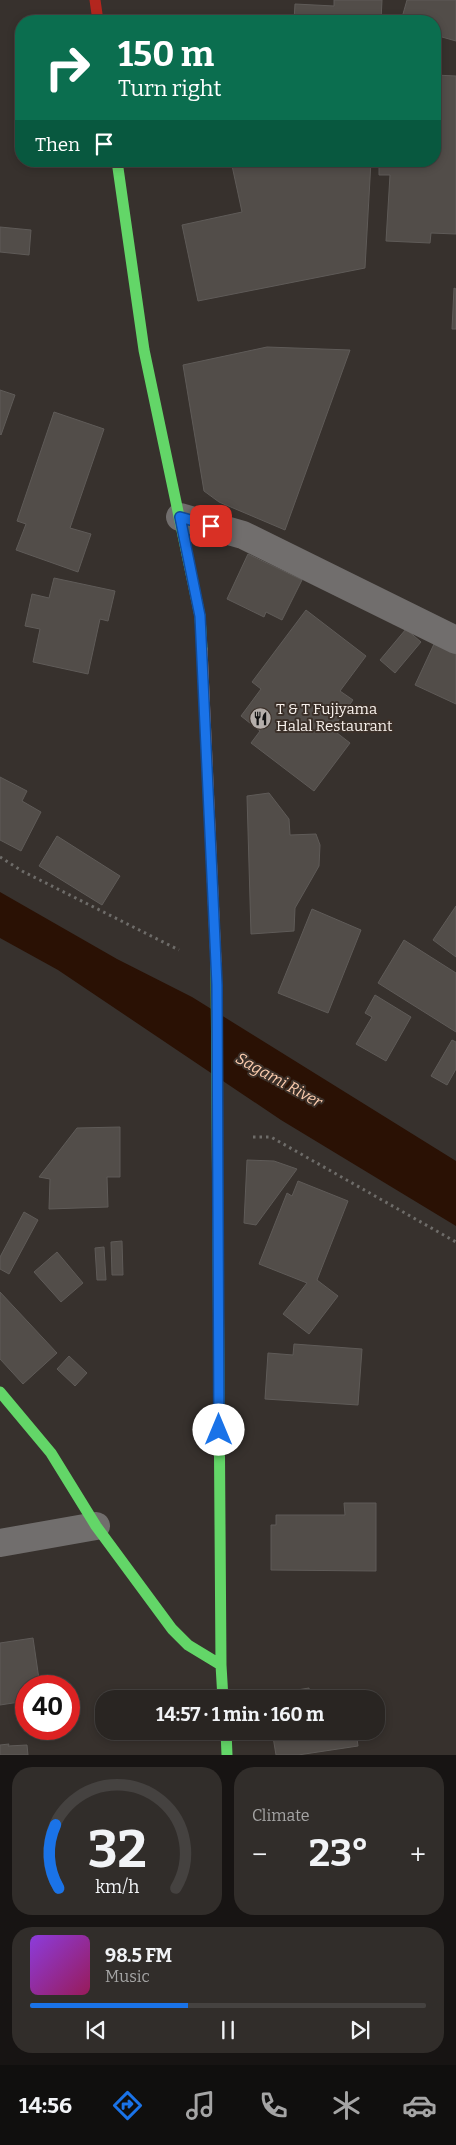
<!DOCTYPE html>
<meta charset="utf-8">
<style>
body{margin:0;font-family:Bitter,serif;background:#312d2a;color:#f1f3f6;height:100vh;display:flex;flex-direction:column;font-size:19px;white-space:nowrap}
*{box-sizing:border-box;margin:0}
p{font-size:16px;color:#a5a5a5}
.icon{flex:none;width:28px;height:28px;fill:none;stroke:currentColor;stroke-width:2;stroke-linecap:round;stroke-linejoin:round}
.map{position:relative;height:1755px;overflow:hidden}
.details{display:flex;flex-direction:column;gap:12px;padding:12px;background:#171413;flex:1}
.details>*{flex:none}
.guide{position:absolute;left:15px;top:15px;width:426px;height:152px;border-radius:20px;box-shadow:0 2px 8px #0003,0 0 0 1px #454240;background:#0b6e4f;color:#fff;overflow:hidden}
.speed{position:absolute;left:15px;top:1675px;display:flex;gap:10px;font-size:25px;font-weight:700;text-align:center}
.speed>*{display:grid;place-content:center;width:65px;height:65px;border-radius:50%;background:#292522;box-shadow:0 2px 8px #0003,0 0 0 1px #454240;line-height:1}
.speed .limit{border:8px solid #d22;background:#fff;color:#111}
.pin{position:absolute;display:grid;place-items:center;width:42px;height:42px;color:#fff;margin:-21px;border-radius:10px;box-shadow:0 2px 8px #0006}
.me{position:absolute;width:55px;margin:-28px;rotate:0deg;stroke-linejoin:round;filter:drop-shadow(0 0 4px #0008)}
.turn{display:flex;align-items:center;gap:18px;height:105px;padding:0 20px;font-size:22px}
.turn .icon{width:65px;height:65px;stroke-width:2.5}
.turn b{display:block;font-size:35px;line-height:42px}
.then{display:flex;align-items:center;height:48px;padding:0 20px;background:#0003;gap:10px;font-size:19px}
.big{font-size:38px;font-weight:700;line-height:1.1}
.details .card{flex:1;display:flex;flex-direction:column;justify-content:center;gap:8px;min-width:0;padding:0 18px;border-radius:20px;background:#312d2a}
.details .dial{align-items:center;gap:0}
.dial svg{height:130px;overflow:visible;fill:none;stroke:#454240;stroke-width:7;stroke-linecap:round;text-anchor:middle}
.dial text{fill:#f1f3f6;stroke:none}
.song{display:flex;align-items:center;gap:15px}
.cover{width:60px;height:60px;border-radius:8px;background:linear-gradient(135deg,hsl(270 70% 55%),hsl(330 70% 35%))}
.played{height:5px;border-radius:2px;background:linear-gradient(90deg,#1a73e8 40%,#454240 40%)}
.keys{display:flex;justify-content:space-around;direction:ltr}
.heat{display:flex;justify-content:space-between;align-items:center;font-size:28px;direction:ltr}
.details .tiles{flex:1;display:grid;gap:12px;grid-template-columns:1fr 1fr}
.card:last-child{grid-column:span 2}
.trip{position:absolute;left:95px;top:1690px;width:290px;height:50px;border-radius:20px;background:#292522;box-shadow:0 2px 8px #0003,0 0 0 1px #454240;font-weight:700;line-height:50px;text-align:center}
.tabs{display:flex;height:80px;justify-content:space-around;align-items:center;background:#100f0e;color:#a5a5a5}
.tabs .icon{width:35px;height:35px}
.tabs .current{color:#1a73e8}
.tabs b{font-size:22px;color:#f1f3f6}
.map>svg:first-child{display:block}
</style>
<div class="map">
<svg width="456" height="1755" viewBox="0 0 456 1755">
<rect width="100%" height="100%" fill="#37312d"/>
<path fill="#2a1104" d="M0,892L117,959L192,997L456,1161V1226L281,1120L58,970L0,938Z"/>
<path fill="#524d49" stroke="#5f5b58" d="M334,0H382L381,21H294L295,4L334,6Z
M407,0H456V41L435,35V21H401Z
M435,75L456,76V234L431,233L430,243L386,241L390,175H379V161H435Z
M231,161H371L365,268L198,301L182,225L242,212Z
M0,227L31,230L29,255L0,252Z
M454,288L456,289V329H452Z
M267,347L350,350L285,530L219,502L204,491L183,365Z
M0,390L15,395L1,435L0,434Z
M54,412L104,429L70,528L91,534L78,572L16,550L26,524L17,521Z
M248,554L302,580L282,620L266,612L264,617L227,599Z
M54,578L115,591L108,621L100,619L88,674L33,662L40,629L25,626L32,594L49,598Z
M306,610L366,656L340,691L353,700L332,729L350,743L314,791L251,743L260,731L241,716L261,689L252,682Z
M406,629L421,642L395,673L380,660Z
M434,644L456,654V704L415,685Z
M0,777L27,791L22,801L41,812L21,851L0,840Z
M269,793L289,819L290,835L316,834L320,845L319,866L295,908L294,931L251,934L247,796Z
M57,836L120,876L102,905L39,866Z
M456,906V957L433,940Z
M312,909L361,930L328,1013L278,993Z
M404,940L456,973V1032L378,983Z
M375,995L411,1017L386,1061L356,1044L372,1017L365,1013Z
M452,1040L456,1042V1069L447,1085L431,1076Z
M120,1127V1177H107L108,1207L49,1209L50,1179L39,1177L77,1128Z
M247,1160L274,1161L297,1169L256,1225L244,1223Z
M298,1181L348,1201L317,1280L338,1296L309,1334L283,1314L307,1283L259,1264L287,1193L292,1196Z
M24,1212L38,1220L9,1274L0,1269V1257Z
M122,1241L123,1275H112L111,1242Z
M104,1247L106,1280H97L95,1248Z
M57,1252L83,1283L61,1302L34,1272Z
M0,1292L57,1353L23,1384L0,1359Z
M294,1344L362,1349L358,1405L265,1399L268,1353L293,1355Z
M69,1356L87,1373L75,1386L57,1369Z
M344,1503H376V1571L271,1570V1525H276V1515H345Z
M33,1638L40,1686H26V1701L0,1705V1643Z
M309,1688L311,1699H286L285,1692Z
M350,1693L351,1699H314Z
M272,1731H356L358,1746L298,1755H276Z
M9,1744L8,1746L27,1745L28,1755H0V1745Z"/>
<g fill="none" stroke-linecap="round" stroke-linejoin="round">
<path stroke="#6e6c69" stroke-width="3" stroke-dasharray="2.5 4" stroke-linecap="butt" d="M0,857L22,871L179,950
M253,1137H271L456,1242"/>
<path stroke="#716e6d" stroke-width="28" d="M180,517L243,535L456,640
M0,1543L96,1526"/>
<path stroke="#63d668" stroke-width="11" d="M117,161L144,350L200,616L202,649
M216,962L221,1665L223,1699
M0,1392L51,1453L96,1526L172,1629L188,1645L221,1665
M226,1731L227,1755"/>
<path stroke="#ff974d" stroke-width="11" d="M202,649L216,962"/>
<path stroke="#b3261e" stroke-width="11" d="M95,0L98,21"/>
</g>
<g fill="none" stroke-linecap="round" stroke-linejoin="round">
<defs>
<path id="route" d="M211,526L180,517L200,616L217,985L219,1430"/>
</defs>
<use href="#route" stroke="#114b97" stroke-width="12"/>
<use href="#route" stroke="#1a73e8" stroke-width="9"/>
</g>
<defs>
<symbol id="restaurant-disc" viewBox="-11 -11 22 22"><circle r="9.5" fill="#b5aeaa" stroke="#3b3029"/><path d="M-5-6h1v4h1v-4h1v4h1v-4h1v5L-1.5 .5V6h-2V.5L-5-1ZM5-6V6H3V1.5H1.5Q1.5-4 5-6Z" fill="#111"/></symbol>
</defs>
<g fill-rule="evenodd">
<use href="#restaurant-disc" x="248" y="706" width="25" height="25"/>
</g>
<g text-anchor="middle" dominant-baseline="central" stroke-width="4" stroke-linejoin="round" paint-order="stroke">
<g font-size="15" fill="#f9f2ed" stroke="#3b3029" text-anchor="start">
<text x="276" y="709">T &amp; T Fujiyama<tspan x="276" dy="17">Halal Restaurant</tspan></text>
</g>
<g font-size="16" font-style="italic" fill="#fcccae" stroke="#3b3029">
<text transform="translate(279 1080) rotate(29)">Sagami River</text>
</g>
</g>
</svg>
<div class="speed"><div class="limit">40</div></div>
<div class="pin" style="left:211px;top:526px;background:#d93025"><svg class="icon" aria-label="arrive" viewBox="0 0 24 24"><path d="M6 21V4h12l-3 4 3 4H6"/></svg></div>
<svg class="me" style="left:219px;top:1430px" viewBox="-20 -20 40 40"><circle r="19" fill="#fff"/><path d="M0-13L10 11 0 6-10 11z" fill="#1a73e8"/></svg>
<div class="trip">14:57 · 1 min · 160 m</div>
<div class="guide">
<div class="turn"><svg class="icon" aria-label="right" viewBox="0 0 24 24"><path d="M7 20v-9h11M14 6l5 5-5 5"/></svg><div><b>150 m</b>Turn right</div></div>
<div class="then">Then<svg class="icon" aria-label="arrive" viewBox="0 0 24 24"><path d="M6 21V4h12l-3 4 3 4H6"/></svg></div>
</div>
</div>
<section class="details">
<div class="tiles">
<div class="card dial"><svg viewBox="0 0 100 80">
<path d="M14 69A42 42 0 1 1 86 69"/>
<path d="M14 69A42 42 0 0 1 12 30" stroke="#1a73e8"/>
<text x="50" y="56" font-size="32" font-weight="700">32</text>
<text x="50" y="72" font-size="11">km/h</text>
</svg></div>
<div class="card"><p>Climate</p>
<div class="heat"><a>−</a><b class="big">23°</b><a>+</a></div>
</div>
<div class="card">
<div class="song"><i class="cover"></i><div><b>98.5 FM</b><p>Music</p></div></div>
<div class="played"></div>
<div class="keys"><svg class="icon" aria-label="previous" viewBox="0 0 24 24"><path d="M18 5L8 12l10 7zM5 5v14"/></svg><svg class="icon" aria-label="pause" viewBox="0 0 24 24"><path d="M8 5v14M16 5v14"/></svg><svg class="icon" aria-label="next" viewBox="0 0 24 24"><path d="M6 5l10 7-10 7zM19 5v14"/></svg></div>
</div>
</div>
</section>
<nav class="tabs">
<b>14:56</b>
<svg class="icon current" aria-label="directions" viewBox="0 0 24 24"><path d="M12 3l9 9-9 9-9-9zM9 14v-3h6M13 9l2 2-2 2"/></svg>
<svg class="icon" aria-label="music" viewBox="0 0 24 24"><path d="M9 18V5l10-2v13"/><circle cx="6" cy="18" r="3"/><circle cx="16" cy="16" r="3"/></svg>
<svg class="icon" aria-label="phone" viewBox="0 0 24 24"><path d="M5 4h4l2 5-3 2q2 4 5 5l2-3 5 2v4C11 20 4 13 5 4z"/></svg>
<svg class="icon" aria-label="climate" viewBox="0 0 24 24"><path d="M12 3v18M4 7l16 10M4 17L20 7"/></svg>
<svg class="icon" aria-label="car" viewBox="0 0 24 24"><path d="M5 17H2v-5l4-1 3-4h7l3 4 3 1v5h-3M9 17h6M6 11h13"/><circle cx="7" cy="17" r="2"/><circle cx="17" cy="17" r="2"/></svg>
</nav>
